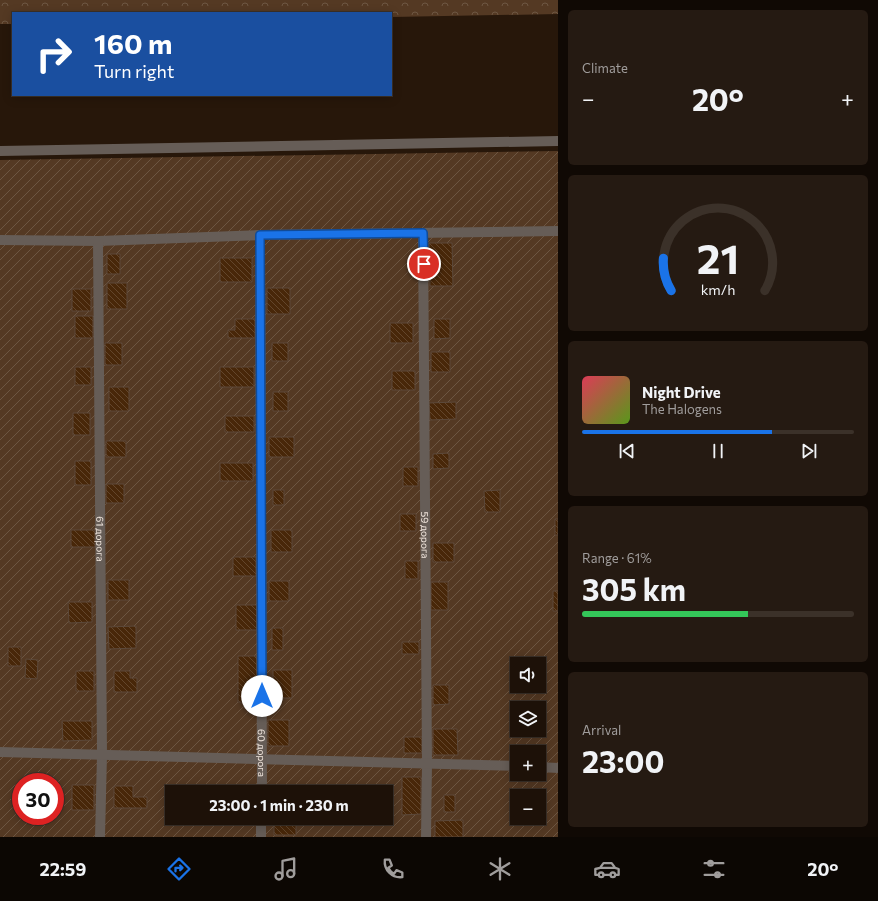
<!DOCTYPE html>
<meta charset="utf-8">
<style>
body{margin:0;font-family:Commissioner,sans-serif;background:#251a12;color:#f1f3f6;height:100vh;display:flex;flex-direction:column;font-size:15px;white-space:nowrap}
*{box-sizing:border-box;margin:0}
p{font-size:13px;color:#a09d9c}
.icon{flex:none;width:22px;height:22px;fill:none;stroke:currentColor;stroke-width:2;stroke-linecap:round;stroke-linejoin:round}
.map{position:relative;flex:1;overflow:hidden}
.panel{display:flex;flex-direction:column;gap:10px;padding:10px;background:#100904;width:320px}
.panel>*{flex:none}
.banner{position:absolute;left:12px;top:12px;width:380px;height:84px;border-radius:0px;box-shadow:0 2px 10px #0003,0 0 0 1px #3b3129;background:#1a4fa0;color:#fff;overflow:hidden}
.fabs{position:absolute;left:510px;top:657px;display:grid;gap:8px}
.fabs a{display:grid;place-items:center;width:36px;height:36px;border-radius:0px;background:#1d1108;box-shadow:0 2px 10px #0003,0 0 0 1px #3b3129;font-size:20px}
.speed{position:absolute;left:12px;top:773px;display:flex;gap:8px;font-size:20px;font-weight:700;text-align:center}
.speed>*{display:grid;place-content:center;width:52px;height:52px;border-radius:50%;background:#1d1108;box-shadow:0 2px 10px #0003,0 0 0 1px #3b3129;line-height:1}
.speed .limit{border:6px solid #d22;background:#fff;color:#111}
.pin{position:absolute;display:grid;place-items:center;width:34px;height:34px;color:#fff;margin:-17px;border:2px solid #fff;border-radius:50%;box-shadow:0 1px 4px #0007}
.me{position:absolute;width:44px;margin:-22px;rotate:0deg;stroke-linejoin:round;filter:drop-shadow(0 0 3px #0008)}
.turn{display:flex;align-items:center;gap:14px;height:84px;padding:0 16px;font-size:18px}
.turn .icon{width:52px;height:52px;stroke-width:2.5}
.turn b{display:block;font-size:28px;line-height:34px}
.big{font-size:30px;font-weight:700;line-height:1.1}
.panel .card{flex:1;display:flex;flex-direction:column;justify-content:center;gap:6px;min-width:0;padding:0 14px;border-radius:6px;background:#251a12}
.panel .dial{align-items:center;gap:0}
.dial svg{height:104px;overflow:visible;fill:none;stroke:#3b3129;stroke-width:7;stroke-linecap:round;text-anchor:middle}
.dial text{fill:#f1f3f6;stroke:none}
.song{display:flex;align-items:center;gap:12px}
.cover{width:48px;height:48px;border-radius:6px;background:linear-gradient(135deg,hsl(350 70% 55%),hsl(90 70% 35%))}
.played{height:4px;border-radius:2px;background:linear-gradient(90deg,#1a73e8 70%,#3b3129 70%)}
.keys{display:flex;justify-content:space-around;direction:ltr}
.heat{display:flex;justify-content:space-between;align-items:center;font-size:22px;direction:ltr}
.charge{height:6px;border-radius:3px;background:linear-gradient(90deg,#34c759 61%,#3b3129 0)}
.trip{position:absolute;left:165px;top:785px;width:228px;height:40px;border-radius:0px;background:#1d1108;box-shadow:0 2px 10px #0003,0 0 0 1px #3b3129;font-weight:700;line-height:40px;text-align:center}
.tabs{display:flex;height:64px;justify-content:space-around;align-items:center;background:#0c0703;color:#a09d9c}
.tabs .icon{width:28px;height:28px}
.tabs .active{color:#1a73e8}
.tabs b{font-size:18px;color:#f1f3f6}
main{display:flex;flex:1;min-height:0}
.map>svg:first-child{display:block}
</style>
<main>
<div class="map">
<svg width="558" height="837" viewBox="0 0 558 837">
<defs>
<pattern id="forest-crowns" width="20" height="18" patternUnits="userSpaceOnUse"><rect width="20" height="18" fill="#543923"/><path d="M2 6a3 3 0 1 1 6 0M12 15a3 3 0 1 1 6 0" fill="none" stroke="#6d5642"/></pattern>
<pattern id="garden-furrows" width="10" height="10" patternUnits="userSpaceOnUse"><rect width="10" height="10" fill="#543923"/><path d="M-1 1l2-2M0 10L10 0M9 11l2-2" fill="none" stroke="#6d5642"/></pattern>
<pattern id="building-back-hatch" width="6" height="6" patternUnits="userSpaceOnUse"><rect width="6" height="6" fill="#482709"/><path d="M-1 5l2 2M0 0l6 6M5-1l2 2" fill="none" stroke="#63462c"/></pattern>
</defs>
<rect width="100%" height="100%" fill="#27170a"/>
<path fill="url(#forest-crowns)" d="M0,0H558V14L391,17V13H13V24H0Z"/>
<path fill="url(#garden-furrows)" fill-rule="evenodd" d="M558,151V837H0V160ZM517,664H539V686H517ZM517,708H539V730H517ZM517,752H539V774H517ZM21,782H55V816H21ZM172,792H386V818H172ZM517,796H539V818H517Z"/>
<path fill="url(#building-back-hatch)" stroke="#5c493b" d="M429,243H452L453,286H430Z
M107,254H120V274H107Z
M220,258H252V282H220Z
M107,283H127V309H107Z
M267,288H290V314H267Z
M72,289H91V311H72Z
M75,316H93V338H75Z
M235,319H255V338H228V330H235Z
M434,319H450V338L434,339Z
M390,323H413V343H390Z
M105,343H122V365H105Z
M272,343H288V361H272Z
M431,352H450V372H431Z
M75,367H91V385H75Z
M220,367H254V387H220Z
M392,371H415V390H392Z
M109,387H129V411H109Z
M273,392H288V411H273Z
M456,402V419L430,420L429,403Z
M73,413H90V435H73Z
M225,416H254V432H225Z
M269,437H294V457H269Z
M106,441H126V457H106Z
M449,453V468L433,469V454Z
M75,461H91V485H75Z
M220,463H253V481H220Z
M403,467H418V486H403Z
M106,484H124V503H106Z
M273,490H284V505H273Z
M500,490V512H485L484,491Z
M400,514H416V531H400Z
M555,519H558V535H555Z
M71,530H95V547H71Z
M271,530H292V552H271Z
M433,543H454V562H433Z
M233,557H256V576H233Z
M405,561H418V579H405Z
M108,580H129V600H108Z
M269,581H289V601H269Z
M431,582H448V610H431Z
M553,591H558V611H553Z
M68,602H92V622L69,623Z
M236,605H257V630H236Z
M136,626V648L109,649L108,627Z
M272,628H283V650H272Z
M402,642H419V654H402Z
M8,647H21V666H8Z
M238,656H257V702H238Z
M26,659L38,660L37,679L25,678Z
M273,670H292V698H273Z
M76,671H94V691H76Z
M114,671H130V678H137V692H114Z
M433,685H449V704L433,705Z
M268,720H289V746H268Z
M62,721H92V740L63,741Z
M433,729H457L458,755H433Z
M404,737H422V753H404Z
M402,777H421V814L402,815Z
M72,785H94V810H72Z
M114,786H133V797H147V808H114Z
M234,788H257V792H234Z
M444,795H455V812H444Z
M274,818H296V835H274Z
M463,820V837H435V821Z"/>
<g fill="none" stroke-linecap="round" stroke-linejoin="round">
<g stroke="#665d57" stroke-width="10">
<path d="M0,151L558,141"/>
<path id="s1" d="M423,233L427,763L426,837"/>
<path id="s2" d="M260,235L262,792"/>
<path d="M0,240L98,241L260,235L558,231"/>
<path id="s3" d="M98,241L102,755L100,837"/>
<path d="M0,752L517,766"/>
<path d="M539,767L558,768"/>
<path d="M261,837V818"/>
</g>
</g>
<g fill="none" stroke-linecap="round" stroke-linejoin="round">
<defs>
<path id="route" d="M262,696L260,235L423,233L424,264"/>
</defs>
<use href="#route" stroke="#114b97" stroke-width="10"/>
<use href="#route" stroke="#1a73e8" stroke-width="7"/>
</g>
<g text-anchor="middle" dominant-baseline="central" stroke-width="3" stroke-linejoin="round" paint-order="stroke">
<g font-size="10" fill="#f1e6dd" stroke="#1d0e03">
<text stroke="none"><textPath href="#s1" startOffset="302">59 дорога</textPath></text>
<text stroke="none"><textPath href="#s3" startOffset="298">61 дорога</textPath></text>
<text stroke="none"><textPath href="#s2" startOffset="518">60 дорога</textPath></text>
</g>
</g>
</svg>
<div class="fabs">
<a><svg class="icon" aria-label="sound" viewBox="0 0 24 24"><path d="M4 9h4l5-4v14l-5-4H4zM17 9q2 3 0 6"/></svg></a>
<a><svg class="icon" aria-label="layers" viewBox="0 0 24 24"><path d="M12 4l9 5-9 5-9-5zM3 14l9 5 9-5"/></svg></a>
<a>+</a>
<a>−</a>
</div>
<div class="speed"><div class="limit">30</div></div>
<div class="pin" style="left:424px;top:264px;background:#d93025"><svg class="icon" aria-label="arrive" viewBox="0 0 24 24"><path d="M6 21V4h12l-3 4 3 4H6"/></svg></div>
<svg class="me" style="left:262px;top:696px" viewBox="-20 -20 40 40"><circle r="19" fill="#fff"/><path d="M0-13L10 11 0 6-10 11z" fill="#1a73e8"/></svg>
<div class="trip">23:00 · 1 min · 230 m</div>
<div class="banner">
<div class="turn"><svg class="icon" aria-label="right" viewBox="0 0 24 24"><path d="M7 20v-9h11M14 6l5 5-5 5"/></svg><div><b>160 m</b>Turn right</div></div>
</div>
</div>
<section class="panel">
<div class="card"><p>Climate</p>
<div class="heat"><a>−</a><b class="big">20°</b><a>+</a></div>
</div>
<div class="card dial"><svg viewBox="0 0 100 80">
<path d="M14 69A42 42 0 1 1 86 69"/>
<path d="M14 69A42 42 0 0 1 8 44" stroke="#1a73e8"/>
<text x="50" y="56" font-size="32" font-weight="700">21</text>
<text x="50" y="72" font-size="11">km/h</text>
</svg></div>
<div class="card">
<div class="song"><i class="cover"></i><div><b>Night Drive</b><p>The Halogens</p></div></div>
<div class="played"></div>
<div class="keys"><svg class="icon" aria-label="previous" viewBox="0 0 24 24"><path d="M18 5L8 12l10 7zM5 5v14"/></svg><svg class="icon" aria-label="pause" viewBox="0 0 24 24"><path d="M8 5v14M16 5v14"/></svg><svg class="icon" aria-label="next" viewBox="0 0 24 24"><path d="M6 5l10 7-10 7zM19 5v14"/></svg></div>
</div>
<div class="card"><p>Range · 61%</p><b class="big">305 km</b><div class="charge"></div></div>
<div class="card"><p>Arrival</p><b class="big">23:00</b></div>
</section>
</main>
<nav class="tabs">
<b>22:59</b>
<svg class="icon active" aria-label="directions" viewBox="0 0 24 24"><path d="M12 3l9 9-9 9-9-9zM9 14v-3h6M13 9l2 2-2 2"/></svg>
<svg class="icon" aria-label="music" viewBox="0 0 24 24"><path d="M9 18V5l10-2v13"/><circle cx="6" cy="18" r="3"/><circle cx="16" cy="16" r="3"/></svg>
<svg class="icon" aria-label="phone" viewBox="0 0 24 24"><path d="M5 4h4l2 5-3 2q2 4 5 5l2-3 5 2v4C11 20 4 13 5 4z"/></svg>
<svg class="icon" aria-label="climate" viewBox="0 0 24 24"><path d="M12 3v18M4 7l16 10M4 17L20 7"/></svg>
<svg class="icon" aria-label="car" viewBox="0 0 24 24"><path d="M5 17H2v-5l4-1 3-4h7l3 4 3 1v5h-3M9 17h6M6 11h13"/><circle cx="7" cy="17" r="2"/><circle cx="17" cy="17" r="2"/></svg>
<svg class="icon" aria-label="filters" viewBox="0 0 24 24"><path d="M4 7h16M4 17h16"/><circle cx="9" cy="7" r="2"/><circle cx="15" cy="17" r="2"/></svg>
<b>20°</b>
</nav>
